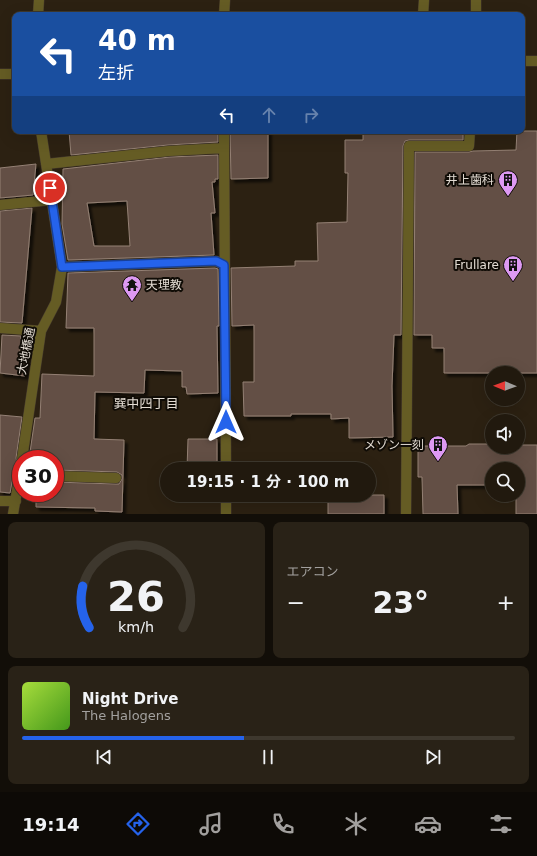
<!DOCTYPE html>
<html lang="ja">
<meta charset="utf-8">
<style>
body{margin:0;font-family:"DejaVu Sans","Noto Sans JP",sans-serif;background:#292217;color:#f1f3f6;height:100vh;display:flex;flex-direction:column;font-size:15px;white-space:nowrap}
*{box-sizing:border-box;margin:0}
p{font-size:13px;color:#a2a09e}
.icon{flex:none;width:22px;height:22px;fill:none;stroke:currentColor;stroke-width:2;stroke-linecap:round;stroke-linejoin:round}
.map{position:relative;height:514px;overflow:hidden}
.panel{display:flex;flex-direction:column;gap:8px;padding:8px;background:#120e08;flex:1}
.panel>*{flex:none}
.top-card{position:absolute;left:12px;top:12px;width:513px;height:122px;border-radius:8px;box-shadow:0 4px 16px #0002,0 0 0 1px #3e382e;background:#1a4fa0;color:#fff;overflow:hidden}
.needle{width:26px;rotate:271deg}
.tools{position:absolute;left:485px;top:366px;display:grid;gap:8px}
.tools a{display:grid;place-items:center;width:40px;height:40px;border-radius:50%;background:#21190e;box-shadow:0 4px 16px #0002,0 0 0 1px #3e382e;font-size:20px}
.speed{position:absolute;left:12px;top:450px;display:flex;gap:8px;font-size:20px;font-weight:700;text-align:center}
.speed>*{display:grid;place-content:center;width:52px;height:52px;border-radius:50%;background:#21190e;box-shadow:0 4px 16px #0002,0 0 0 1px #3e382e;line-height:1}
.speed .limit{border:6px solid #d22;background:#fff;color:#111}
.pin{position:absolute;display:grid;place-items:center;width:34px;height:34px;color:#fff;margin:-17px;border:2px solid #fff;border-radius:50%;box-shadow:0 1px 4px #0007}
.me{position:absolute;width:44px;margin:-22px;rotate:0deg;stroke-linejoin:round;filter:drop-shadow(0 0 3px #0008)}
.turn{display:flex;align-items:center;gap:14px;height:84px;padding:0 20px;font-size:18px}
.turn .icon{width:52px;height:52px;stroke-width:2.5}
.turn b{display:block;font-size:28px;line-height:34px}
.lanes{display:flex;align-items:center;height:38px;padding:0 20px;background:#0003;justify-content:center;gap:20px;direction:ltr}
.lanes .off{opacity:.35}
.big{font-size:30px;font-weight:700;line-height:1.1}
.panel .tile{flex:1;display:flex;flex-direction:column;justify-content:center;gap:6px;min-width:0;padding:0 14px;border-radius:8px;background:#292217}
.panel .dial{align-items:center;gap:0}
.dial svg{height:104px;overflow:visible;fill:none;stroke:#3e382e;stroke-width:7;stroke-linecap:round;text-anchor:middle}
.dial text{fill:#f1f3f6;stroke:none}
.song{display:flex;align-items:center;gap:12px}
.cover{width:48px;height:48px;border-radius:6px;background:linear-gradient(135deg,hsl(80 70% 55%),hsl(100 70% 35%))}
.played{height:4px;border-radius:2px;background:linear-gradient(90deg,#2563eb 45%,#3e382e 45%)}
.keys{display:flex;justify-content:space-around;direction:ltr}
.heat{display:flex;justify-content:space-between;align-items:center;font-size:22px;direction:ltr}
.panel .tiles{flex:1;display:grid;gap:8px;grid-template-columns:1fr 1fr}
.tile:last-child{grid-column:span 2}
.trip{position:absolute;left:160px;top:462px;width:216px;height:40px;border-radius:20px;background:#21190e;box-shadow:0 4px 16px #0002,0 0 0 1px #3e382e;font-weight:700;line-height:40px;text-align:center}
.menu{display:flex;height:64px;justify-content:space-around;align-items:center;background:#0d0a06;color:#a2a09e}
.menu .icon{width:28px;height:28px}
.menu .selected{color:#2563eb}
.menu b{font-size:18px;color:#f1f3f6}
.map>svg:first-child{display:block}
</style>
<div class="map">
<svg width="537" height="514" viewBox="0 0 537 514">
<defs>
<filter id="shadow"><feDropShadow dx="3.5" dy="3.5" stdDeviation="1" flood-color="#0009"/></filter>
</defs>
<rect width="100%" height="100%" fill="#2c2112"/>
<path fill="#635045" stroke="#948074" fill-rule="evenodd" filter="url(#shadow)" d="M69,131H218V142L168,145L71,155Z
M230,131H268V178L231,179Z
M363,131H463V140H409L405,141L403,146L401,335H394L392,386L393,437L349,438V418L331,419V414H291V416H244L243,382H254V325L232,326L231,268L295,266V261H318L317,223L347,222L348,173H345V140H363Z
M517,131H537V373H444V348H432V335H414L415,152H469L473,151L516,150Z
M218,155V179H215V182H212L215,213H211L214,255L68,260L62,224L63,169L170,157ZM127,201L130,246H94L87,203Z
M36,164L33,195L0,198V168Z
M32,208L22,323L0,322V211Z
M215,268L218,269L219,326H217L218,393L187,394L186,387H182V371L145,370L144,393L95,392L94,439L124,440L122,512L95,511V508L36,507V496L23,494V493H55V482L116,484H119L122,479V475L117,472L55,470V459H29L35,418H40L42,374L94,376V328H66L68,273Z
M2,335L21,336L20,352L27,353L25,376L0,373Z
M0,415L22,417L16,458L17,462L15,466L10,493L0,492Z
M188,439H217V469H187Z
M469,444H492V447H518V445H537V514H516V495H518V469H492V485H457L458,514H423L422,477H418V446H466Z
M328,495H384V514H328Z"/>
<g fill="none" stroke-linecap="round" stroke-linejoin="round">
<defs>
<path id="minor" d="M38,15L39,0
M224,15L225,0
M423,15L424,0
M476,15V0
M522,61H537
M0,74H15
M224,131L226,469
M46,164L169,151L224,148
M0,205L52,200
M62,267L216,261L224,265
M0,328L41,331
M22,459L41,331L56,302L62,267L41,131
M55,476L116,478
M226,495V514
M0,501H16
M13,514L21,467
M406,514L409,146H469L470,131"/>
</defs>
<use href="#minor" stroke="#463b2d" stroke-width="11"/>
<use href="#minor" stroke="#655c24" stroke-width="10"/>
</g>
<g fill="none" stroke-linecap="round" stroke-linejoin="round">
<defs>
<path id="route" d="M50,188L62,267L216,261L224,265L226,422"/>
</defs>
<use href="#route" stroke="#184099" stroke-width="10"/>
<use href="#route" stroke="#2563eb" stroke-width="7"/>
</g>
<defs>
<symbol id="building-pin" viewBox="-11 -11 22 30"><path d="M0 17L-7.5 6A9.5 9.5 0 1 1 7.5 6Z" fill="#dd99f3" stroke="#100c06"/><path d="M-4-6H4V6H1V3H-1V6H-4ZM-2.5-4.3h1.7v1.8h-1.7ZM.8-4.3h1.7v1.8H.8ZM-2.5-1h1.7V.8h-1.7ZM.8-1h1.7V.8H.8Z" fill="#111"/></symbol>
<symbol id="temple-pin" viewBox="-11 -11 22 30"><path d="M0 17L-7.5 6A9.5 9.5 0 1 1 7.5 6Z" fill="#dd99f3" stroke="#100c06"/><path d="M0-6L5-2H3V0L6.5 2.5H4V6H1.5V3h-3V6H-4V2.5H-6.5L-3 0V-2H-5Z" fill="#111"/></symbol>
</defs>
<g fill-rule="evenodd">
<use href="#building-pin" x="497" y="169" width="22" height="30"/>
<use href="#building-pin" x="502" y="254" width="22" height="30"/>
<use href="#temple-pin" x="121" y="274" width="22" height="30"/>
<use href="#building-pin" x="427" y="434" width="22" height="30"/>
</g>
<g text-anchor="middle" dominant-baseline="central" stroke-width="4" stroke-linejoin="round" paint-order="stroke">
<g font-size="12" fill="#e3dcd3" stroke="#100c06" text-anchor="end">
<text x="494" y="180">井上歯科</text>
<text x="499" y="265">Frullare</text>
<text x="146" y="285" text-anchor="start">天理教</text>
<text x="424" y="445">メゾン一刻</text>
</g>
<g font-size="12" fill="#e3dcd3" stroke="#100c06">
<text transform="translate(26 351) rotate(-79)">大地橋通</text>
</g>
<g font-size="13" fill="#e3dcd3" stroke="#100c06">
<text x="146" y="403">巽中四丁目</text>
</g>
</g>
</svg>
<div class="tools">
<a><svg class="needle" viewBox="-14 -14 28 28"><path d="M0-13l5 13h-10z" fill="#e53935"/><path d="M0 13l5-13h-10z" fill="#a2a09e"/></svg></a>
<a><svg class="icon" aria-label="sound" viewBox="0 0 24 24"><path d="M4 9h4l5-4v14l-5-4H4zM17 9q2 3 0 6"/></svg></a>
<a><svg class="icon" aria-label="search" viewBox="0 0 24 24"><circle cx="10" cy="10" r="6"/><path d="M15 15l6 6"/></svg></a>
</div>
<div class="speed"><div class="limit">30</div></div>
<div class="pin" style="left:50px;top:188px;background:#d93025"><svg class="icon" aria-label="arrive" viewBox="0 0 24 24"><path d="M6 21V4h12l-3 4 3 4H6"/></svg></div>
<svg class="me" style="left:226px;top:422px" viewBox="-20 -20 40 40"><path d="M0-17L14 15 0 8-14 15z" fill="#2563eb" stroke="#fff" stroke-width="4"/></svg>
<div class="trip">19:15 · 1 分 · 100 m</div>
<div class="top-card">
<div class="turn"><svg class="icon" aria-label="left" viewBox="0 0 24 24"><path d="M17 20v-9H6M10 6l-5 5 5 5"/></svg><div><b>40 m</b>左折</div></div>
<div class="lanes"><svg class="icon" aria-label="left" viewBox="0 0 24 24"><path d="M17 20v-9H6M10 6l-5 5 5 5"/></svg><svg class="icon off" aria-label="ahead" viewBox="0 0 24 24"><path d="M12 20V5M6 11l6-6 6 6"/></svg><svg class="icon off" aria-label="right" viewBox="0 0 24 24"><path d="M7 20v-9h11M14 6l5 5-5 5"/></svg></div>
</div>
</div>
<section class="panel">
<div class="tiles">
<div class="tile dial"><svg viewBox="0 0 100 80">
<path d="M14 69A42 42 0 1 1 86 69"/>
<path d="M14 69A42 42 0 0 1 9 37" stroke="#2563eb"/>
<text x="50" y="56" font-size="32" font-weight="700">26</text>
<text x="50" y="72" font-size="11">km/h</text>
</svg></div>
<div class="tile"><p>エアコン</p>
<div class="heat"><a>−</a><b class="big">23°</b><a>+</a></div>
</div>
<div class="tile">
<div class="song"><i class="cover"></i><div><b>Night Drive</b><p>The Halogens</p></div></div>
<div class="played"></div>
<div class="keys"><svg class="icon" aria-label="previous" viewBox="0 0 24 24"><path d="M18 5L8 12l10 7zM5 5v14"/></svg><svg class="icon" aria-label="pause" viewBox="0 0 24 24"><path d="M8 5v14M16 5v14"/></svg><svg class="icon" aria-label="next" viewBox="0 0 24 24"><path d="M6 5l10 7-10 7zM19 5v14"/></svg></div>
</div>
</div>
</section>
<nav class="menu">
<b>19:14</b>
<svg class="icon selected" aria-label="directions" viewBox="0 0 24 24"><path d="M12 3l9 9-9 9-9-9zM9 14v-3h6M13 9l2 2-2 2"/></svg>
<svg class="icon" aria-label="music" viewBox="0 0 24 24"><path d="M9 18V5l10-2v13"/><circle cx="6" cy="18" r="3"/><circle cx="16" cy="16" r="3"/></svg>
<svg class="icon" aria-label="phone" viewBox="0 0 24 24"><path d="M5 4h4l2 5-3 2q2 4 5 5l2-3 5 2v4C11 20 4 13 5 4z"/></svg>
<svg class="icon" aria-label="climate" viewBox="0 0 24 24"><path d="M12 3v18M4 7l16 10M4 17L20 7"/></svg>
<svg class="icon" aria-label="car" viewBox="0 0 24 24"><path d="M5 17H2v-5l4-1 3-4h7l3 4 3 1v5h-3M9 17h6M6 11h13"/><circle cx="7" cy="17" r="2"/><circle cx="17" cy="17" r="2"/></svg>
<svg class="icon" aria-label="filters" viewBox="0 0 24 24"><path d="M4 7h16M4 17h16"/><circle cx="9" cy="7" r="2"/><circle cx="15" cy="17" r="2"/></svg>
</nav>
